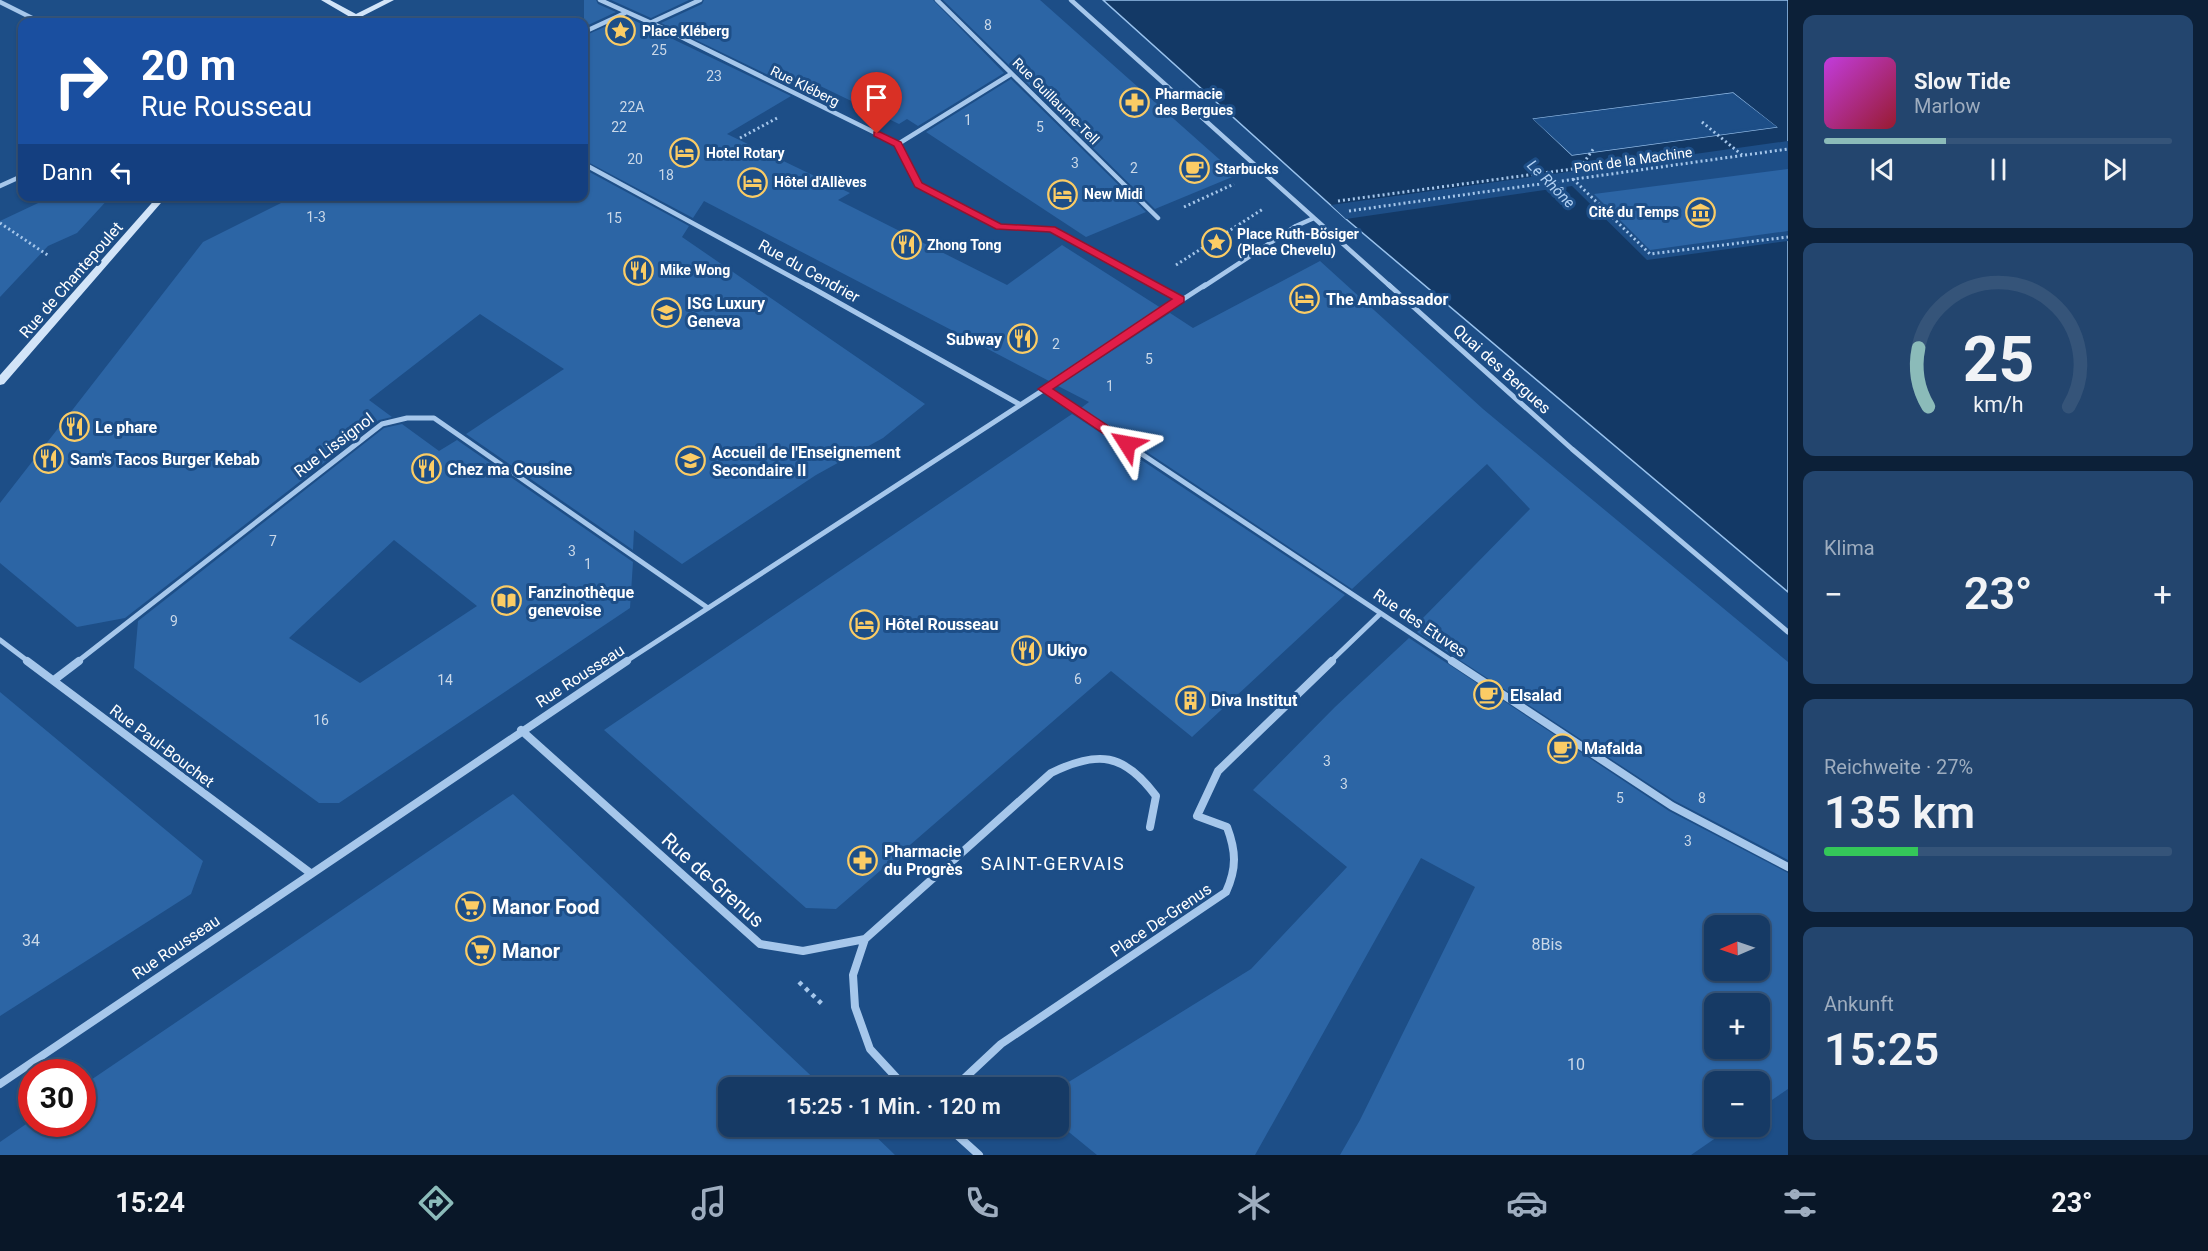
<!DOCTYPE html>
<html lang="de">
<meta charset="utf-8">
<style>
body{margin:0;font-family:Roboto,sans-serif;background:#23456e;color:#f1f3f6;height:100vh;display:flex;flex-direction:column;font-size:22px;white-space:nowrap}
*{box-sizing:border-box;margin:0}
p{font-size:20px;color:#9eadbf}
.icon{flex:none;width:33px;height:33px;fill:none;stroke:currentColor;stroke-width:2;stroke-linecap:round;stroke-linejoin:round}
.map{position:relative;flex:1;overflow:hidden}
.sheet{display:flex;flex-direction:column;gap:15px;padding:15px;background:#0c2038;width:420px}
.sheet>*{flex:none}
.guide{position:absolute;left:18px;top:18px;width:570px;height:183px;border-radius:12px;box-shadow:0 2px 4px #0004,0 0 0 2px #355479;background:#1a4fa0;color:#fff;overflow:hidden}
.needle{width:39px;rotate:268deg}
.buttons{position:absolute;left:1704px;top:915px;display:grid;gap:12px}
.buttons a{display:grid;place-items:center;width:66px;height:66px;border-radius:12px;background:#163a65;box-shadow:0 2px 4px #0004,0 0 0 2px #355479;font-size:30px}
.speed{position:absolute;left:18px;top:1059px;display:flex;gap:12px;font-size:30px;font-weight:700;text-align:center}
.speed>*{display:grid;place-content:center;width:78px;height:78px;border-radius:50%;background:#163a65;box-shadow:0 2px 4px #0004,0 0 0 2px #355479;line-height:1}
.speed .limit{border:9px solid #d22;background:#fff;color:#111}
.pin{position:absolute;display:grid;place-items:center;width:51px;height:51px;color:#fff;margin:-62px -26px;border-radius:50% 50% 50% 0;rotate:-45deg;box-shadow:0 0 6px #0007}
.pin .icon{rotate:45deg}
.me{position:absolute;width:66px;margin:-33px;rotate:304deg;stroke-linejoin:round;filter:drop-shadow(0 0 4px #0008)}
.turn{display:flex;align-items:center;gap:21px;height:126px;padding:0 24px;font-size:27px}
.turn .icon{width:78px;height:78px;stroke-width:2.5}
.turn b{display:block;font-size:42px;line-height:51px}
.then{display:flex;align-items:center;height:57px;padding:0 24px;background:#0003;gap:12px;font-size:22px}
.big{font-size:45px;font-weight:600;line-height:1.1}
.sheet .tile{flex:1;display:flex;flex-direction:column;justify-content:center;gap:9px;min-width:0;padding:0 21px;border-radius:12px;background:#23456e}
.sheet .dial{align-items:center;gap:0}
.dial svg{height:156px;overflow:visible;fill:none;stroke:#355479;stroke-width:7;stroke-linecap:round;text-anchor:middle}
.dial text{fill:#f1f3f6;stroke:none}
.song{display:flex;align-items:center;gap:18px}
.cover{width:72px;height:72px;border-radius:9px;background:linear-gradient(135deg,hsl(290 70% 55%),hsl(350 70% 35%))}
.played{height:6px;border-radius:3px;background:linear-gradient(90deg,#8bbbb9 35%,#355479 35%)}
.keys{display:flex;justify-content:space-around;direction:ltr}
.heat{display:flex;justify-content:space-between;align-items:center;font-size:33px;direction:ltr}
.charge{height:9px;border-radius:4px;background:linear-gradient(90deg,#34c759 27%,#355479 0)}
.trip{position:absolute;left:718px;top:1077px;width:351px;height:60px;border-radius:12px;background:#163a65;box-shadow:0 2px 4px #0004,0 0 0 2px #355479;font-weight:600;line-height:60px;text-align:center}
.dock{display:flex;height:96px;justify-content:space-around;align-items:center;background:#091728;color:#9eadbf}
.dock .icon{width:42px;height:42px}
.dock .on{color:#8bbbb9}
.dock b{font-size:27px;color:#f1f3f6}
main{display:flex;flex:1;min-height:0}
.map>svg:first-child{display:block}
</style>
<main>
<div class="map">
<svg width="1788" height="1155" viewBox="0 0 1788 1155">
<rect width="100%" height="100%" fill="#1d4e87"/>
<path fill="#133966" stroke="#99c2ed" stroke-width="1.5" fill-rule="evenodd" d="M1103,0H1788V592L1346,219ZM1733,93L1776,127L1572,155L1534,119Z"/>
<path fill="#1d4e87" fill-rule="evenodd" d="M1733,93L1777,127L1572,155L1533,119ZM1732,96L1769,125L1573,152L1540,121Z
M1788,141V241L1647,260L1572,186L1346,219L1331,205Z"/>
<path fill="#2c65a5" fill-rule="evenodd" d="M584,0H596L598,4L616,12L584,27Z
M611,0H689L651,18Z
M704,0H933L1004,73L918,126L907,119L899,124L814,83L801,91L661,23L702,4Z
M943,0H1040L1237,175L1155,209Z
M627,17L791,96L727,134L850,193L838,200L1007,285L1062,245L1161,308L1049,381L704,201L693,218L584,160V36Z
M1011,79L1146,212L1086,237L926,132Z
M584,169L689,226L682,237L925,404L883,438L816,475L682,564L634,530L633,550L466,434L564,369L480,314L369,400L392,417L379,420L125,618L77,627L0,563V503L203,242L295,196H584Z
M1788,169V231L1650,250L1594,194Z
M53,196H111L77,233L48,246L0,297V221Z
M1320,261L1483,409L1788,662V860L1675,801L1417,632L1425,625L1420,621L1530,509L1487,464L1352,589L1081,408L1089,402L1058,386L1170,313L1193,328Z
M1072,414L1345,595L1192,737L1111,671L836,909L806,908L604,730Z
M402,424L439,451L457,440L633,562L630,608L339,803H319L134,668L138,621L384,428ZM394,540L477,606L360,683L289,638Z
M1409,638L1669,811L1788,873V1089L1760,1108V1082H1714V1126H1733L1691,1155H1340L1360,1120L1475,887L1421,858L1255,1155H1097L1059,1124V1088L1251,969L1347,867L1253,790L1335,707ZM1714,926H1760V970H1714ZM1714,1004H1760V1048H1714Z
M0,692L203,861L191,894L0,1016Z
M513,794L824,1088H729V1126H865L895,1155H0V1142L32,1120V1124H82V1086Z"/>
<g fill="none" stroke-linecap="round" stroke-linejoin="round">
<path stroke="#a6c7eb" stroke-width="3" stroke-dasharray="2 3" stroke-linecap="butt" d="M1702,122L1742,155
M740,138L779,117
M1573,179L1650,254L1788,237
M1338,201L1580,168L1594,148
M1184,207L1234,184
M1349,211L1788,149
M0,223L49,256
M1176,265L1263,209"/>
<path stroke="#a6c7eb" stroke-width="4.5" stroke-dasharray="4 5" stroke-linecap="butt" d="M799,982L824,1006"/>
<path stroke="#a6c7eb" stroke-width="4.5" d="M600,0L669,31L898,144L918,185L999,227L1052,229L1157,287
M937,0L1158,218
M1071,0L1391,287
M0,2L40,22
M355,17L360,22
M650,23L700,0
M584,32L625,13
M898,144L1011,74
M584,164L810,287
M0,186L22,176
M1203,287L1296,226L1314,218"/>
<path stroke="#a6c7eb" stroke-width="5" d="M807,285L1019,404
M1154,285L1180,299
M1389,285L1572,449L1788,632
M1044,389L1454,662
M0,640L29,662
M77,662L382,424L407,418H434L708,608
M625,662L1205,285
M1330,662L1380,614"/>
<path stroke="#a6c7eb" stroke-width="8" d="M27,661L309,872
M1452,661L1672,806L1788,867
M54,680L79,661
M521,730L760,944L803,951L865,939L1051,773C1098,750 1124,753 1156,796L1150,827
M865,939L853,975L855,1007L870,1049L906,1088
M0,1084L627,661
M954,1088L1001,1044L1226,892C1237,868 1236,851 1227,827L1197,816L1218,771L1332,661
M947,1126L979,1155"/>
<path fill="#d2e4f8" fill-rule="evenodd" d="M321,0H330L356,14L384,0H394L351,22H343L350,17Z
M158,196H167L4,384L0,385V375Z"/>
</g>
<path fill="#e11d48" stroke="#92132f" stroke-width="1.5" d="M874,132H880L901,142L922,183L1001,224L1055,227L1184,297V302L1053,389L1131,441L1133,444L1131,447H1123L1038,389L1172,299L1050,232L996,229L915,187L894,146L874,136Z"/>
<defs>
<symbol id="sight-ring" viewBox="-11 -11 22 22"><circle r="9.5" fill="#1d4e87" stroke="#fbcc65" stroke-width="1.5"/><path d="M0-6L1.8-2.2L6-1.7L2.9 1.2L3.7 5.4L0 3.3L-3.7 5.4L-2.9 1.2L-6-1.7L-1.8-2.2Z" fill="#fbcc65"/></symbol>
<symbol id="pharmacy-ring" viewBox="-11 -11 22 22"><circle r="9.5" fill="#1d4e87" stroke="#fbcc65" stroke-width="1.5"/><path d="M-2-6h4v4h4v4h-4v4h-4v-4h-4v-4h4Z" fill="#fbcc65"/></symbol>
<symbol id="hotel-ring" viewBox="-11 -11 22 22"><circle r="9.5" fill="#1d4e87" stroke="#fbcc65" stroke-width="1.5"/><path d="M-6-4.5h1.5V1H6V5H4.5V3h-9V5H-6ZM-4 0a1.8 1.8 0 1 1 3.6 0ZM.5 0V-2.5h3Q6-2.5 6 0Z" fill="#fbcc65"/></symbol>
<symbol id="cafe-ring" viewBox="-11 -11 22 22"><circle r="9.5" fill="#1d4e87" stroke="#fbcc65" stroke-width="1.5"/><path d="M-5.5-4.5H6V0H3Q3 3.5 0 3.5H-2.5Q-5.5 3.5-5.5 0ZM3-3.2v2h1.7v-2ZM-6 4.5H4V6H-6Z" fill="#fbcc65"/></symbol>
<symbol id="museum-ring" viewBox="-11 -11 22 22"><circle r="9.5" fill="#1d4e87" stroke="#fbcc65" stroke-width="1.5"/><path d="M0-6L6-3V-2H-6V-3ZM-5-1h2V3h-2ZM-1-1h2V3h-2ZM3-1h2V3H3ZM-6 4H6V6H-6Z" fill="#fbcc65"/></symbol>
<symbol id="restaurant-ring" viewBox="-11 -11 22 22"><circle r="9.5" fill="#1d4e87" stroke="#fbcc65" stroke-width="1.5"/><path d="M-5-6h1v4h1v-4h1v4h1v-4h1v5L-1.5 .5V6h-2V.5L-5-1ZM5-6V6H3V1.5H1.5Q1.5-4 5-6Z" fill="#fbcc65"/></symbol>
<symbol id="university-ring" viewBox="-11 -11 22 22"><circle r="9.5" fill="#1d4e87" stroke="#fbcc65" stroke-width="1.5"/><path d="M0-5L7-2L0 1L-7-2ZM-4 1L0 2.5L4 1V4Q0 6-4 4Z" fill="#fbcc65"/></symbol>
<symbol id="school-ring" viewBox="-11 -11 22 22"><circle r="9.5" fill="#1d4e87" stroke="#fbcc65" stroke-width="1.5"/><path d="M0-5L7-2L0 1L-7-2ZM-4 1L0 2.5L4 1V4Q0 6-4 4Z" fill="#fbcc65"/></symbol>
<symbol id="library-ring" viewBox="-11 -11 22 22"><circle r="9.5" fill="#1d4e87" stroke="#fbcc65" stroke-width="1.5"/><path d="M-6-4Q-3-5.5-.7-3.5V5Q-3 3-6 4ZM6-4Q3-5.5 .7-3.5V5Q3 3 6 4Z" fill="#fbcc65"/></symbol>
<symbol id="building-ring" viewBox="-11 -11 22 22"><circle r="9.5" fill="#1d4e87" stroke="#fbcc65" stroke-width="1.5"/><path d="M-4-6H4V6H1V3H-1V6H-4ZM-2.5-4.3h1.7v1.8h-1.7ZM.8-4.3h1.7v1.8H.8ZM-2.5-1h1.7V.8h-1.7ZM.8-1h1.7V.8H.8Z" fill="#fbcc65"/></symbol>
<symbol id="supermarket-ring" viewBox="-11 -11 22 22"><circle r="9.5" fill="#1d4e87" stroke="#fbcc65" stroke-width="1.5"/><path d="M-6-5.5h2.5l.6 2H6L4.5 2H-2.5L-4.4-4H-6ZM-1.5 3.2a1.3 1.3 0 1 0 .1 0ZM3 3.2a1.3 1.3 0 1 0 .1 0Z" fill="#fbcc65"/></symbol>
</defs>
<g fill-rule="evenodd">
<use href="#sight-ring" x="604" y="14" width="33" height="33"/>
<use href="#pharmacy-ring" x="1118" y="86" width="33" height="33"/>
<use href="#hotel-ring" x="668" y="136" width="33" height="33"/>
<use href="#cafe-ring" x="1178" y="152" width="33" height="33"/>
<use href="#hotel-ring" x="736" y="166" width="33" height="33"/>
<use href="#hotel-ring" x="1046" y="178" width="33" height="33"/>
<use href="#museum-ring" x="1684" y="196" width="33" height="33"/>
<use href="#sight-ring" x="1200" y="226" width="33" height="33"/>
<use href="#restaurant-ring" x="890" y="228" width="33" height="33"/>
<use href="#restaurant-ring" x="622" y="254" width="33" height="33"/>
<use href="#hotel-ring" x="1288" y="282" width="33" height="33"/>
<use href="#university-ring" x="650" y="296" width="33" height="33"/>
<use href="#restaurant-ring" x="1006" y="322" width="33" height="33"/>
<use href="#restaurant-ring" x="58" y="410" width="33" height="33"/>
<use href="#restaurant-ring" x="32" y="442" width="33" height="33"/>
<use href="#school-ring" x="674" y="444" width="33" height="33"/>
<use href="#restaurant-ring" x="410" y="452" width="33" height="33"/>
<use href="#library-ring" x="490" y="584" width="33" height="33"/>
<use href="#hotel-ring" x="848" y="608" width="33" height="33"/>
<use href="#restaurant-ring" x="1010" y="634" width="33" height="33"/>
<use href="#cafe-ring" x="1472" y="678" width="33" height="33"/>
<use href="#building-ring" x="1174" y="684" width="33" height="33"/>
<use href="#cafe-ring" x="1546" y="732" width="33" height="33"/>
<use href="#pharmacy-ring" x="846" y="844" width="33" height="33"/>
<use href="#supermarket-ring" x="454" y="890" width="33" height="33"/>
<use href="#supermarket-ring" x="464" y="934" width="33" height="33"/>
</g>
<g text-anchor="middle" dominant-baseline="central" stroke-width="6" stroke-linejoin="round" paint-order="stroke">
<g font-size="14" fill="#cad8e8">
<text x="988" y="25">8</text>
<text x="659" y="50">25</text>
<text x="714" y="76">23</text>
<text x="632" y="107">22A</text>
<text x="968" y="120">1</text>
<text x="619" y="127">22</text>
<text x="1040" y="127">5</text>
<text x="635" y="159">20</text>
<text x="1075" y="163">3</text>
<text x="1134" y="168">2</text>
<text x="666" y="175">18</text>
<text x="316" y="217">1-3</text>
<text x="614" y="218">15</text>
<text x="1056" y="344">2</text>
<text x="1149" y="359">5</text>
<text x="1110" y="386">1</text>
<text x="273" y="541">7</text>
<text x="572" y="551">3</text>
<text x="588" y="564">1</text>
<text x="174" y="621">9</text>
<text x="1078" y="679">6</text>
<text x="445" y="680">14</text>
<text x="321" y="720">16</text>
<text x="1327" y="761">3</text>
<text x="1344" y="784">3</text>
<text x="1620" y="798">5</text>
<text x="1702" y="798">8</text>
<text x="1688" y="841">3</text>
</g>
<g font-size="14" font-weight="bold" fill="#fff" stroke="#1d4e87" text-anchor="start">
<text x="642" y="31">Place Kléberg</text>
<text x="1155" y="94">Pharmacie<tspan x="1155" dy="16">des Bergues</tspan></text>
<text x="706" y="153">Hotel Rotary</text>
<text x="1215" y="169">Starbucks</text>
<text x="774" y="182">Hôtel d'Allèves</text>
<text x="1084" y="194">New Midi</text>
<text x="1679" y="212" text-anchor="end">Cité du Temps</text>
<text x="1237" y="234">Place Ruth-Bösiger<tspan x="1237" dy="16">(Place Chevelu)</tspan></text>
<text x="927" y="245">Zhong Tong</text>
<text x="660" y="270">Mike Wong</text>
</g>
<g font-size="14" fill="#fff" stroke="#1d4e87">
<text transform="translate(805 86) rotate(26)">Rue Kléberg</text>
<text transform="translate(1056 101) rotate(45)">Rue Guillaume-Tell</text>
<text transform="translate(1633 160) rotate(-8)">Pont de la Machine</text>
</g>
<g font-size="15" font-style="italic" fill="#b2d1f3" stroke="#1d4e87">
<text transform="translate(1551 184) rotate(45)">Le Rhône</text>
</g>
<g font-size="16" fill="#fff" stroke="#1d4e87">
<text transform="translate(809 271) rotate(29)">Rue du Cendrier</text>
<text transform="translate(71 280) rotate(-49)">Rue de Chantepoulet</text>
<text transform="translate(1502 369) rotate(42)">Quai des Bergues</text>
<text transform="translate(334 445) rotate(-37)">Rue Lissignol</text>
<text transform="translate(1420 623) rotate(34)">Rue des Etuves</text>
<text transform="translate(580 676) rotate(-33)">Rue Rousseau</text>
<text transform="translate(162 746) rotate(37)">Rue Paul-Bouchet</text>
<text transform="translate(1161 920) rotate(-34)">Place De-Grenus</text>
<text transform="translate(176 947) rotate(-34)">Rue Rousseau</text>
</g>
<g font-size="16" font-weight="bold" fill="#fff" stroke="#1d4e87" text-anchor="start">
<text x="1326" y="299">The Ambassador</text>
<text x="687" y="303">ISG Luxury<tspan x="687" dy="18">Geneva</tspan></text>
<text x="1002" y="339" text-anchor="end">Subway</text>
<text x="95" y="427">Le phare</text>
<text x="712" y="452">Accueil de l'Enseignement<tspan x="712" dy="18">Secondaire II</tspan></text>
<text x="70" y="459">Sam's Tacos Burger Kebab</text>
<text x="447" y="469">Chez ma Cousine</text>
<text x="528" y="592">Fanzinothèque<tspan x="528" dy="18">genevoise</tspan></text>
<text x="885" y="624">Hôtel Rousseau</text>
<text x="1047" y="650">Ukiyo</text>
<text x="1510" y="695">Elsalad</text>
<text x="1211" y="700">Diva Institut</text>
<text x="1584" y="748">Mafalda</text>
<text x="884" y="851">Pharmacie<tspan x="884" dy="18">du Progrès</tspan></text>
</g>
<g font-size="16" fill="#cad8e8">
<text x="31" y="940">34</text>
<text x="1547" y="944">8Bis</text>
<text x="1576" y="1064">10</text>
</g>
<g font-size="18" letter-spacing="1.5" fill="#fff" stroke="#1d4e87">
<text x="1053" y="863">SAINT-GERVAIS</text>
</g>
<g font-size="20" fill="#fff" stroke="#1d4e87">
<text transform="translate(713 880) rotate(42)">Rue de-Grenus</text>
</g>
<g font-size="20" font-weight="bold" fill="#fff" stroke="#1d4e87" text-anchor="start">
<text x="492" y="907">Manor Food</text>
<text x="502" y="951">Manor</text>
</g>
</g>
</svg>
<div class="buttons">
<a><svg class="needle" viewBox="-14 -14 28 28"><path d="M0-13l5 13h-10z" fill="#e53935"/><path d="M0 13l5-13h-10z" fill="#9eadbf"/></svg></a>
<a>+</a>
<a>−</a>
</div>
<div class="speed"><div class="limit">30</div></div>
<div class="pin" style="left:877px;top:134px;background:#d93025"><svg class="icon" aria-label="arrive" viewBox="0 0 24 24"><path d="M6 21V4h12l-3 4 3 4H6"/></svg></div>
<svg class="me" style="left:1127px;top:444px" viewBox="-20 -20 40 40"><path d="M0-17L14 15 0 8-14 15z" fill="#e11d48" stroke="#fff" stroke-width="4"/></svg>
<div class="trip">15:25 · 1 Min. · 120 m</div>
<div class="guide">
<div class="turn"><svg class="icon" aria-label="right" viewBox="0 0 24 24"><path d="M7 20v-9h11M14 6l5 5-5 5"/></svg><div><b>20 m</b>Rue Rousseau</div></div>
<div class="then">Dann<svg class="icon" aria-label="left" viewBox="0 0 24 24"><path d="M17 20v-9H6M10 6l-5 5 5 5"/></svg></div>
</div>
</div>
<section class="sheet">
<div class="tile">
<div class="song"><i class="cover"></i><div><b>Slow Tide</b><p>Marlow</p></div></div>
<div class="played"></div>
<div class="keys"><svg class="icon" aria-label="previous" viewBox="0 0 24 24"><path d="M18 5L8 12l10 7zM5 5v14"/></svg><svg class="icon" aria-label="pause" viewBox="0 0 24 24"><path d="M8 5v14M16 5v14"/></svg><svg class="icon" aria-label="next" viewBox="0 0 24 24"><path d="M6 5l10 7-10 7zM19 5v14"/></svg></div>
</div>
<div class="tile dial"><svg viewBox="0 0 100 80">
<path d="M14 69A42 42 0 1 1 86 69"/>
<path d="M14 69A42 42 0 0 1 9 39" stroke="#8bbbb9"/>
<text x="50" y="56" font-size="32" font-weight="700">25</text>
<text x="50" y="72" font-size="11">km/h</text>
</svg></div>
<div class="tile"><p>Klima</p>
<div class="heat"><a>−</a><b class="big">23°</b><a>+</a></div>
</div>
<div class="tile"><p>Reichweite · 27%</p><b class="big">135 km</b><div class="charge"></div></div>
<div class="tile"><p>Ankunft</p><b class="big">15:25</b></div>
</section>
</main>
<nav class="dock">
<b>15:24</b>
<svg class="icon on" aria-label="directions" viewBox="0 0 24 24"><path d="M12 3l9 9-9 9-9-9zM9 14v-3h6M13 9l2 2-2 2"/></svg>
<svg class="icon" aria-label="music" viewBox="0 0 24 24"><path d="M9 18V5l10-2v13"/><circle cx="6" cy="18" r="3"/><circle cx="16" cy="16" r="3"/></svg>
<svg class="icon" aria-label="phone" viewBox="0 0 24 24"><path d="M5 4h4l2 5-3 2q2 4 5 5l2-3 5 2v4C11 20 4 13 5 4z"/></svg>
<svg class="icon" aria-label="climate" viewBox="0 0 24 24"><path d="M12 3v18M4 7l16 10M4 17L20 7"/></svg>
<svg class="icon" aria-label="car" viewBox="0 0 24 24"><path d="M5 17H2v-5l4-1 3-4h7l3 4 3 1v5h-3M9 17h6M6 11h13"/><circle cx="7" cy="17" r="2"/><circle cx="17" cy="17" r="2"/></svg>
<svg class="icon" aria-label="filters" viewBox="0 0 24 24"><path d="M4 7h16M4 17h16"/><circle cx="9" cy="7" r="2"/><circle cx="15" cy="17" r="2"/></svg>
<b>23°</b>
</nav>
